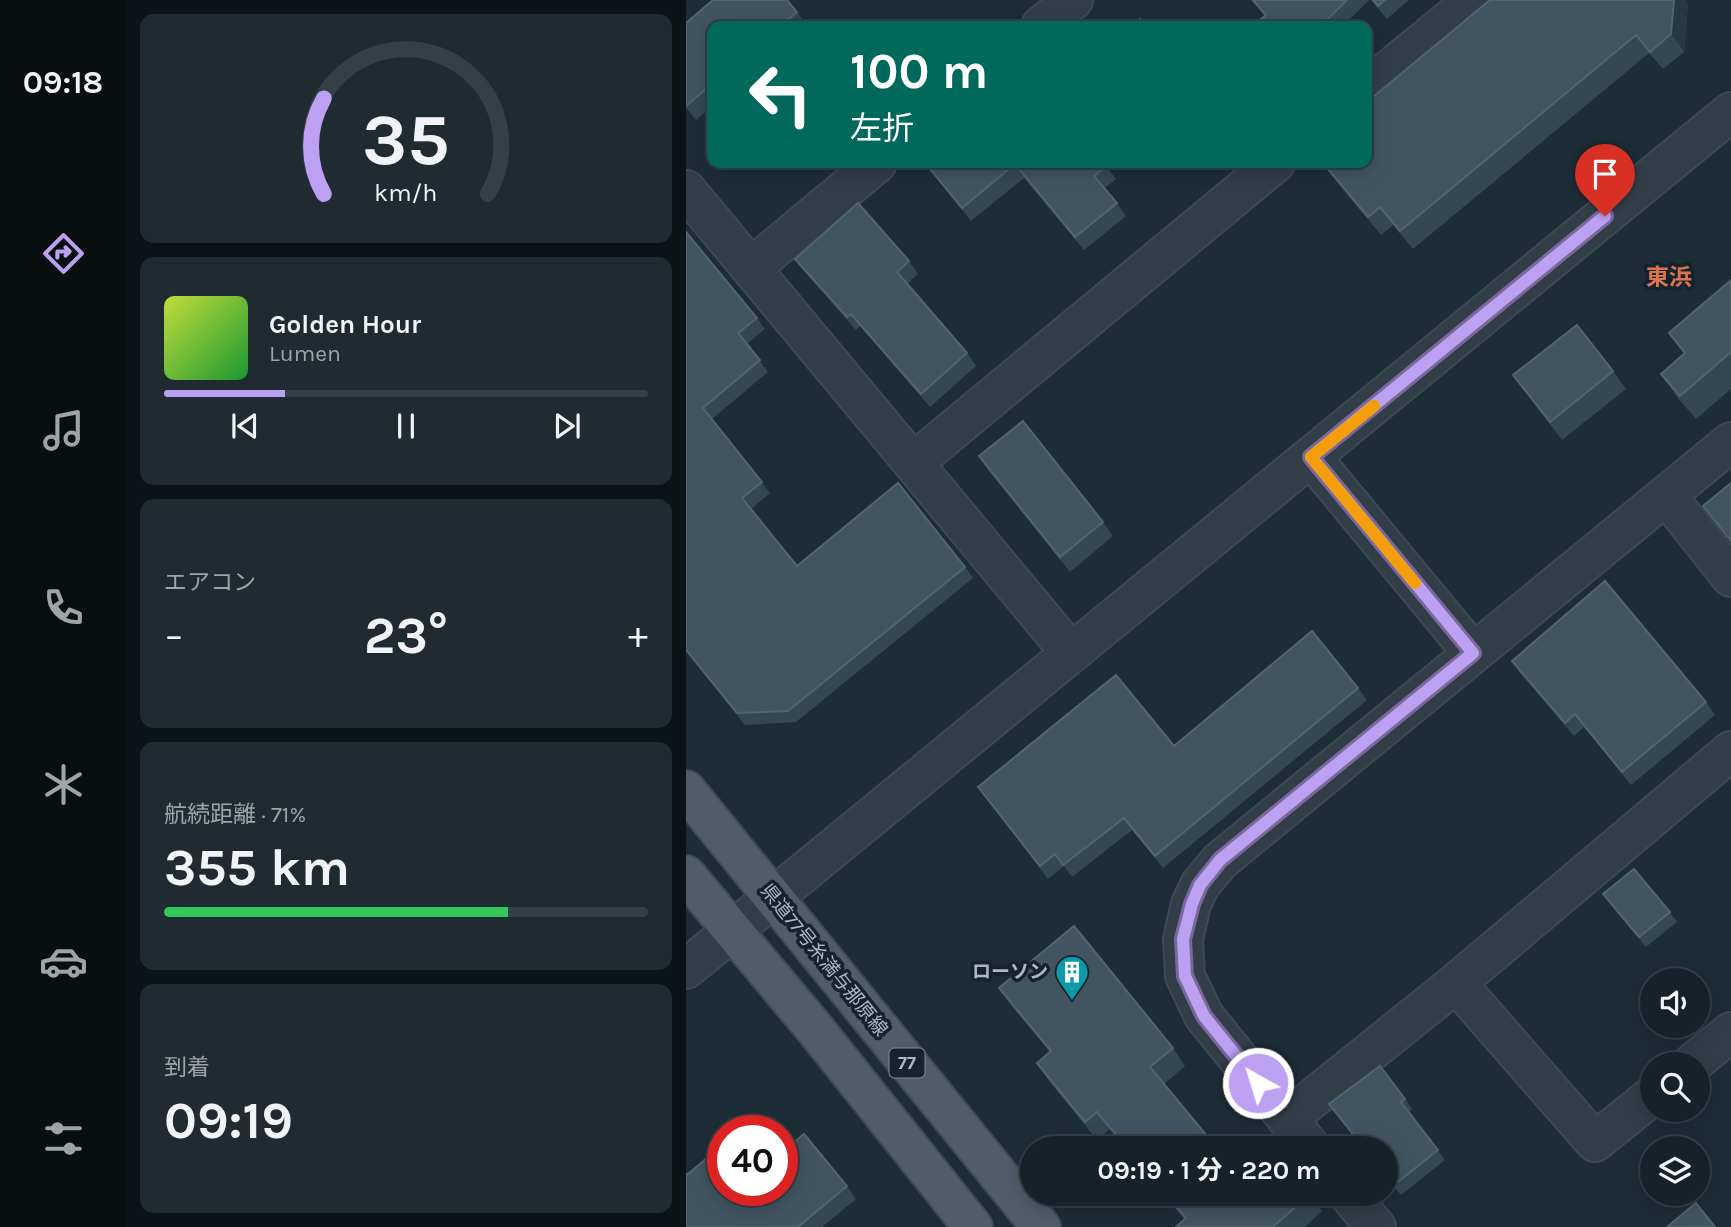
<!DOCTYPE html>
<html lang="ja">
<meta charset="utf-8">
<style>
body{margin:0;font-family:Karla,"Noto Sans JP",sans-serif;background:#1f2a31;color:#f1f3f6;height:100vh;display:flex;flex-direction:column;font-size:26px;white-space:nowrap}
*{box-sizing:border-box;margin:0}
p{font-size:23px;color:#9ea4a8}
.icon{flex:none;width:38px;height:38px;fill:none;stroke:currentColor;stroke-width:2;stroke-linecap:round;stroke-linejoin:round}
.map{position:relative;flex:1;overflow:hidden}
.panel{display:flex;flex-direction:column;gap:14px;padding:14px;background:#0c1317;width:560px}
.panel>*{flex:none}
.hud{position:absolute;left:21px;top:21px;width:665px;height:147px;border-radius:14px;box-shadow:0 4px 18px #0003,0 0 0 2px #353f46;background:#00695c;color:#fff;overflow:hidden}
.tools{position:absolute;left:954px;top:968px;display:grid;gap:14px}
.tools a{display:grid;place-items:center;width:70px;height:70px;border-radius:50%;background:#162229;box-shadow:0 4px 18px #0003,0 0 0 2px #353f46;font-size:35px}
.speed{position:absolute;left:21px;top:1115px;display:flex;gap:14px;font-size:35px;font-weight:700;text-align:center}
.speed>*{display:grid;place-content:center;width:91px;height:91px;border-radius:50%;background:#162229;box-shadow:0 4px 18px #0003,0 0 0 2px #353f46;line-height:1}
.speed .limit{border:10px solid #d22;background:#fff;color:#111}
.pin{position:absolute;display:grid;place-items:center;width:60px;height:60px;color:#fff;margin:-72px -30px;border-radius:50% 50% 50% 0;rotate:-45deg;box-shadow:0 0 7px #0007}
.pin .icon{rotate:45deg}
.me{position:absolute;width:77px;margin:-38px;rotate:321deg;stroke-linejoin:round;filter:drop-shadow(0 0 5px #0008)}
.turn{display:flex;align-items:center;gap:24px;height:147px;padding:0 28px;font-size:32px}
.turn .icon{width:91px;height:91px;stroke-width:2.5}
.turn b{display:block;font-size:49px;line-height:60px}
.big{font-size:52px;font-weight:700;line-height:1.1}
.panel .widget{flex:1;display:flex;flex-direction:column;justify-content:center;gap:10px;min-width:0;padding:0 24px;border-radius:14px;background:#1f2a31}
.panel .dial{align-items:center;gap:0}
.dial svg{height:182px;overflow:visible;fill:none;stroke:#353f46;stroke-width:7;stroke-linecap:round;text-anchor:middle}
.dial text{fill:#f1f3f6;stroke:none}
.song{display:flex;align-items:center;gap:21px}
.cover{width:84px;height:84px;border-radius:10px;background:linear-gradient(135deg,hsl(70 70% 55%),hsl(130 70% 35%))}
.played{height:7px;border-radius:4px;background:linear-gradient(90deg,#bca0f2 25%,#353f46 25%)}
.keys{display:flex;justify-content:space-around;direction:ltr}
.heat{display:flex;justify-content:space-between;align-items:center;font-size:38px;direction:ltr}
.charge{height:10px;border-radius:5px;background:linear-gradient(90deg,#34c759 71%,#353f46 0)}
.trip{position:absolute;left:334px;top:1136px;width:378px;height:70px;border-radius:35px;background:#162229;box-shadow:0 4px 18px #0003,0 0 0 2px #353f46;font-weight:700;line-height:70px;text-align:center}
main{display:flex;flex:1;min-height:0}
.menu{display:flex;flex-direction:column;width:126px;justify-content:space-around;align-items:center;background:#090e10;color:#9ea4a8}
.menu .icon{width:49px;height:49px}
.menu .selected{color:#bca0f2}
.menu b{font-size:32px;color:#f1f3f6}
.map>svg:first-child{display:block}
</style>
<main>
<nav class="menu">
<b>09:18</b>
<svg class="icon selected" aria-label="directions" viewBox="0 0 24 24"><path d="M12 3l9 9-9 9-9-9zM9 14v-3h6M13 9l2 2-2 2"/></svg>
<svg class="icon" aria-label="music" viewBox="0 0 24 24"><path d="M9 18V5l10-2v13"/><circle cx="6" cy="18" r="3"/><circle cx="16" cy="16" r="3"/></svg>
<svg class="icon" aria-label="phone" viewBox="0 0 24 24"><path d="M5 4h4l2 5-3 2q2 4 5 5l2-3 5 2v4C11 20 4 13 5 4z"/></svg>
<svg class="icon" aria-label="climate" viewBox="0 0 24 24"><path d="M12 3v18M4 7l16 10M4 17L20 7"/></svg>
<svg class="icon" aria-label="car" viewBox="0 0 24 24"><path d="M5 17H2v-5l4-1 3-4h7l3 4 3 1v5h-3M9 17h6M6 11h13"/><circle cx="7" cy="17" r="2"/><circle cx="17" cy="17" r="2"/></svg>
<svg class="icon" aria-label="filters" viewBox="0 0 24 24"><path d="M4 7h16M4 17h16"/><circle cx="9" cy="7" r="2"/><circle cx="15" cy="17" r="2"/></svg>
</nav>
<section class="panel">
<div class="widget dial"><svg viewBox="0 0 100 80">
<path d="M14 69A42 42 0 1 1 86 69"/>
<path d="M14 69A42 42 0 0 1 14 27" stroke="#bca0f2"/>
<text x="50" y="56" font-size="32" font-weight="700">35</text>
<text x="50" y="72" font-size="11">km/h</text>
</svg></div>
<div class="widget">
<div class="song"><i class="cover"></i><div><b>Golden Hour</b><p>Lumen</p></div></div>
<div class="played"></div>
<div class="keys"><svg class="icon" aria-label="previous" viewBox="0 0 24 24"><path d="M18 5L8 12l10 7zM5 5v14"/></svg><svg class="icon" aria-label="pause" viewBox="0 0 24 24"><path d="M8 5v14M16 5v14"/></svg><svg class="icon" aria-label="next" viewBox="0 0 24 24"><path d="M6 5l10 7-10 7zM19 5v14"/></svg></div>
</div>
<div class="widget"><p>エアコン</p>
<div class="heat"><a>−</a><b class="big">23°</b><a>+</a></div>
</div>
<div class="widget"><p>航続距離 · 71%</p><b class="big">355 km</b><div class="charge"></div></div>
<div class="widget"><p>到着</p><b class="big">09:19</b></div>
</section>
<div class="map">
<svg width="1045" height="1227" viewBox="0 0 1045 1227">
<rect width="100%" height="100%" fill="#1d2d37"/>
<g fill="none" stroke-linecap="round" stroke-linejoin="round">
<defs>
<path id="minor" d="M355,26L387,0
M681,88L788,0
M0,190L385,653
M65,268L191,163
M625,457L787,653
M227,463L589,163
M980,495L1045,577
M0,969L1045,112
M770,983L909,1142L966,1096
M1006,1064L1045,1032
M601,1119L770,983L1045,751
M625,1148L518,1016L499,976L497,939L505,904L514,885L534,861L1045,442
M662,1194L690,1227"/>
<path id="major" d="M0,790L355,1227
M0,875L129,1029L287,1227"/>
</defs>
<use href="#minor" stroke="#3d4a54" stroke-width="42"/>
<use href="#major" stroke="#3d4a54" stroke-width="42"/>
<use href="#minor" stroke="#313e48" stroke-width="38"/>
<use href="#major" stroke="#4e5d68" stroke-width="38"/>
</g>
<path fill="#344854" d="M565,0H683L657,26H566L579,16Z
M685,0H723L701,19Z
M804,0H999L1002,4L998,52L977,69L963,53L727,249L707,225L695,235L635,163H681Z
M111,12L121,26H26V107L10,120L0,108V23Z
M239,163H418L430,179L419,188L440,216L398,250L338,178L285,221Z
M0,232L71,318L79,329L61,344L82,372L26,419L84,493L65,509L111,566L279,567L287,578L110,722L59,725L0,651Z
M109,259L223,261L232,274L221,284L281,353L290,366L244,407L174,326L170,330L118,271Z
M1045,280V389L1010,419L991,397L975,374L998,354L983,333Z
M927,371L940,389L876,440L827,375Z
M293,456L417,522L427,536L384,572L303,471Z
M826,661L1020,702L1029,715L945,785L898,727L888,736L835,674Z
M672,688L681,700L477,868L446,830L386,877L378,866L362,879L292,787L488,746Z
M917,894L984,912L991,922L960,947Z
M313,988L487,1048L499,1066L478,1084L531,1148H439L424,1129L411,1140L363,1081L351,1063L364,1052L325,1005Z
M719,1099L726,1109L722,1112L759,1160L715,1195L700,1177V1148H677L643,1104Z
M1,1175L37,1190L161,1186L170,1199L136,1227H0Z
M477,1194H624L636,1211L619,1227H490L498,1219Z"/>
<path fill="#253844" d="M988,0H999L1002,4L998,52L985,34Z"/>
<path fill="#415461" stroke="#516470" stroke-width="2" d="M27,0H101L111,12L94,26H26V84L0,106V23Z
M567,0H661L635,26H566L580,15Z
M687,0H699L692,6Z
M804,0H988L985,34L964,52L950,35L714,231L694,207L682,217L637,163H681V102Z
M454,19L459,26H446Z
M239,163H418L420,166L408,176L431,203L389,237L329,164L276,208Z
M172,203L223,261L211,272L281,353L235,394L165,314L161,317L109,259Z
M0,232L71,318L52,333L74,360L17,408L76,482L56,498L111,566L212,483L279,567L102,711L51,713L0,650Z
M1045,280V352L994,396L975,374L999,353L983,333Z
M891,325L927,371L864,422L827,375Z
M337,421L417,522L374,557L293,456Z
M1045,483V541L1017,506Z
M919,581L1020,702L936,772L889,714L879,723L826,661Z
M626,631L672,688L469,856L438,818L377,865L369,854L354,866L292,787L430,675L488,746Z
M948,869L984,912L953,937L917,894Z
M388,926L487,1048L464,1067L531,1148H441L411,1112L399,1122L351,1063L365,1051L313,988Z
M694,1066L719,1099L715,1102L752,1150L708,1185L700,1175V1148H678L643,1104Z
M118,1134L161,1186L112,1227H0V1173L1,1175L37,1144V1190H96V1152Z
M479,1194H624L587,1227H490L500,1218Z
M1010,1203L1029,1227H981Z"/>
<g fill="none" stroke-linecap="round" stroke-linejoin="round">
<defs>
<path id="route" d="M572,1083L518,1016L499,976L497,939L506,904L514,885L534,860L787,653L625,457L919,216"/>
</defs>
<use href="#route" stroke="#7a689d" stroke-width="18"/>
<use href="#route" stroke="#bca0f2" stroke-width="12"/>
<path stroke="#f59e0b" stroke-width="12" d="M688,406L625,457L729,583"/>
</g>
<defs>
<symbol id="building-pin" viewBox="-11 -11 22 30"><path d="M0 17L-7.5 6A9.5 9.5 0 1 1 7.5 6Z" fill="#0f9aa8" stroke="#16232c"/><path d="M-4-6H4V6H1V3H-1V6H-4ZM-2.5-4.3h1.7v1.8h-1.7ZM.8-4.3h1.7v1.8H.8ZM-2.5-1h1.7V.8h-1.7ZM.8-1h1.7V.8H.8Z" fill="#fff"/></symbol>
</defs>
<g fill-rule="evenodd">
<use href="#building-pin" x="367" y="953" width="38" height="52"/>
</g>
<g text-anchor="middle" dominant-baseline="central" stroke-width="7" stroke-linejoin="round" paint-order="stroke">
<rect fill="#16232c" stroke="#7e8c97" stroke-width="2" x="203.5" y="1048.5" width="35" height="29" rx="5"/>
<g font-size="18" font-weight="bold" fill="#aab9c5">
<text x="221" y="1063">77</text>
</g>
<g font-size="19" fill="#aab9c5" stroke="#16232c">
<text transform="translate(138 960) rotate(51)">県道77号糸満与那原線</text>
</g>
<g font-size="19" font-weight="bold" fill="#aab9c5" stroke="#16232c" text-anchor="end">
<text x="362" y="972">ローソン</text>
</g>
<g font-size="23" font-weight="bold" fill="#dc744e" stroke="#16232c">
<text x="983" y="277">東浜</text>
</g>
</g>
</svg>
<div class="tools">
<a><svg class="icon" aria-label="sound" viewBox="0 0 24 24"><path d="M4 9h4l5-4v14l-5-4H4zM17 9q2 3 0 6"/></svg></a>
<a><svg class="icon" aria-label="search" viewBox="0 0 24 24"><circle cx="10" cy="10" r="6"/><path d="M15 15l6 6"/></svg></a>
<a><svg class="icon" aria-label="layers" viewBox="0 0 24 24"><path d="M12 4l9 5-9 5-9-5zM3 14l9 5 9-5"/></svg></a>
</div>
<div class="speed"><div class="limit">40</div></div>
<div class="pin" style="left:919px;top:216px;background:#d93025"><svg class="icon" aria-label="arrive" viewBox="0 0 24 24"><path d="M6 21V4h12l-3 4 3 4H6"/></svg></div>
<svg class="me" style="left:572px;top:1083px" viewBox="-20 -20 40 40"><circle r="17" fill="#bca0f2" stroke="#fff" stroke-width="3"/><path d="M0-11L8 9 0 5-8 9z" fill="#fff"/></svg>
<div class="trip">09:19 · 1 分 · 220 m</div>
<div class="hud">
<div class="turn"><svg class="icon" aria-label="left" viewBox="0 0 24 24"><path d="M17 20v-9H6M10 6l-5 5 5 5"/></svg><div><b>100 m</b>左折</div></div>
</div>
</div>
</main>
